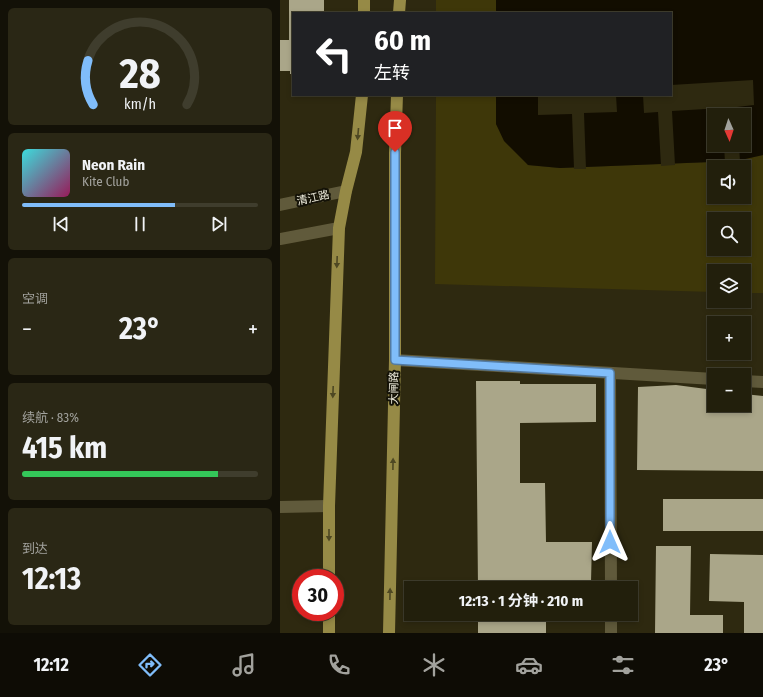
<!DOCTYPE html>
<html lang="zh">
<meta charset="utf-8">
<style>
body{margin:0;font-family:"Fira Sans Condensed","Noto Sans SC",sans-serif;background:#2a2715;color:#f1f3f6;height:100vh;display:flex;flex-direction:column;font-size:15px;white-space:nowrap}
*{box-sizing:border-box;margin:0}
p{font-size:13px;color:#a2a29d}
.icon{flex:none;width:22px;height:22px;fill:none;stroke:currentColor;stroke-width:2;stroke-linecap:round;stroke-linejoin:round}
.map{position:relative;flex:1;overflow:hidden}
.drawer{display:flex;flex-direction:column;gap:8px;padding:8px;background:#131107;width:280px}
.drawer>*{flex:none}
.banner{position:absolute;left:12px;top:12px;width:380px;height:84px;border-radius:0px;box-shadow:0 2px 6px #0003,0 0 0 1px #3f3d2d;background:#202124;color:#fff;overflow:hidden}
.needle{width:26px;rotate:177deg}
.controls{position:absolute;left:427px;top:108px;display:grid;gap:8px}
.controls a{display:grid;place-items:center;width:44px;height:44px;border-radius:0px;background:#221f0c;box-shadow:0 2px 6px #0003,0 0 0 1px #3f3d2d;font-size:20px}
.speed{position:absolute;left:12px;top:569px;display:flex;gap:8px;font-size:20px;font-weight:700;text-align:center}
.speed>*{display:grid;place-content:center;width:52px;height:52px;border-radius:50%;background:#221f0c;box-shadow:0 2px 6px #0003,0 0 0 1px #3f3d2d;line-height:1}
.speed .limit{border:6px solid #d22;background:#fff;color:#111}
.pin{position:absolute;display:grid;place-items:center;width:34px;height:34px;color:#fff;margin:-41px -17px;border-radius:50% 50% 50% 0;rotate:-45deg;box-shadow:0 0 4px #0007}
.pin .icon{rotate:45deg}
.me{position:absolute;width:44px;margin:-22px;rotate:0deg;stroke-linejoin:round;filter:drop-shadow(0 0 3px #0008)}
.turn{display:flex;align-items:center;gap:14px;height:84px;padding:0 16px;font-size:18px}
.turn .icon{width:52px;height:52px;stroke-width:2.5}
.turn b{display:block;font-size:28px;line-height:34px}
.big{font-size:30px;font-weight:700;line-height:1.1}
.drawer .widget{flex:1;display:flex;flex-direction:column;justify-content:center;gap:6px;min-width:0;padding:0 14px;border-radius:6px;background:#2a2715}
.drawer .dial{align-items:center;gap:0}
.dial svg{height:104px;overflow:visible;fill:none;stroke:#3f3d2d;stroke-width:7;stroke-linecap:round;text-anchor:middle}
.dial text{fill:#f1f3f6;stroke:none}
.song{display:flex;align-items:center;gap:12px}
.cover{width:48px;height:48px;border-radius:6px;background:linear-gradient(135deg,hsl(180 70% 55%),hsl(330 70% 35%))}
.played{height:4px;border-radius:2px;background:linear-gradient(90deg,#80bdfa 65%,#3f3d2d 65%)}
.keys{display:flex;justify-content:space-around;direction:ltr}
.heat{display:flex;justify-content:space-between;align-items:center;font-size:22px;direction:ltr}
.charge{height:6px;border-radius:3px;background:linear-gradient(90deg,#34c759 83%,#3f3d2d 0)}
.trip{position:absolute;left:124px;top:581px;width:234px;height:40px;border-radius:0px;background:#221f0c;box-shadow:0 2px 6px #0003,0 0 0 1px #3f3d2d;font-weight:700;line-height:40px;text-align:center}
.tabs{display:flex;height:64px;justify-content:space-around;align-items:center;background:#0e0c05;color:#a2a29d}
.tabs .icon{width:28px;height:28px}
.tabs .active{color:#80bdfa}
.tabs b{font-size:18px;color:#f1f3f6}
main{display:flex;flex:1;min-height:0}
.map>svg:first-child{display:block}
</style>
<main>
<section class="drawer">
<div class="widget dial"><svg viewBox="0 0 100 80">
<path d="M14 69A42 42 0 1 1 86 69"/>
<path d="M14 69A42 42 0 0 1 10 35" stroke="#80bdfa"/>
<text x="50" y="56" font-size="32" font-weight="700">28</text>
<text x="50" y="72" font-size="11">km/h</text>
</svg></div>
<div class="widget">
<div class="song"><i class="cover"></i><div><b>Neon Rain</b><p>Kite Club</p></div></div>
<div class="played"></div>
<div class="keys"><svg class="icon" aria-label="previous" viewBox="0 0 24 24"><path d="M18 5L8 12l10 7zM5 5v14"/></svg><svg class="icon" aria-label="pause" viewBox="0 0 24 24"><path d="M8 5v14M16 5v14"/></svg><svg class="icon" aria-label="next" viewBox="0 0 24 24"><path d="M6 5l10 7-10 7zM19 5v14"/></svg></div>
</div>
<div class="widget"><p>空调</p>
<div class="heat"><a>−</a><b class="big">23°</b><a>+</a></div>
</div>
<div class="widget"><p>续航 · 83%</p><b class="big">415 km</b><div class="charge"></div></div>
<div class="widget"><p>到达</p><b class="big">12:13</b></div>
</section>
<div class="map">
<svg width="483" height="633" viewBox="0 0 483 633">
<rect width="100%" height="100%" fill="#2e2910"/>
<path fill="#3e3709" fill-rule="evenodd" d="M156,0H216V13H156Z
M156,95H216V124L248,165L280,168L456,161L483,155V293H464V271H434V292L155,284ZM434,167H464V197H434ZM434,219H464V249H434Z"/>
<path fill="#120d00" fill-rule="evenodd" d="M216,0H483V155L456,161L280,168L248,165L224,141L216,124V95H391V13H216ZM434,115H464V145H434Z"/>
<path fill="#2e2910" d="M473,80L474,105L457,107V115H442V108L392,111L395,165L381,166L378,112L364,113L363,95H391V85Z
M258,95H336L337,112L304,113L306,169H294L292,114L258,115Z
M444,145H459L460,162L445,163Z"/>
<path fill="#aaa689" d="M9,0H44V13H13V74H10V71H0V40H9Z
M196,381H240V384H316V422L240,423V483H265L266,542H312L311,582H266V588H198Z
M396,385L434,390V405H464V394L483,396V471L357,470L358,387Z
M383,499H483V531H383Z
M376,546H411L410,615H443V633H375Z
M430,554L483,555V633H464V602L429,601Z
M198,614H266V633H198Z"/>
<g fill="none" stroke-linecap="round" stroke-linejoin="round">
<path stroke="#605a3b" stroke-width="12" d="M0,205L66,191
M0,239L59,228
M115,360L434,379
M330,373L331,588
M464,381L483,382
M0,507L49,506
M331,614V633"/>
<path stroke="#968a46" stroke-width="12" d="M84,13V0
M119,13L120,0
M49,578V506L59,228L66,191L76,152L82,95
M49,612V633
M109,633L115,360V153L117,95"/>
</g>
<defs><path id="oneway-solid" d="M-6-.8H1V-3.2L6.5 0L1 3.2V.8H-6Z"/></defs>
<g fill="#4e4823">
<use href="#oneway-solid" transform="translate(78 134) rotate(95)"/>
<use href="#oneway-solid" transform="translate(57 262) rotate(92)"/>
<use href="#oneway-solid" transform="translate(53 392) rotate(92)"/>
<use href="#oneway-solid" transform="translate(113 464) rotate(-89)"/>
<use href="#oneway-solid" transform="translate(49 535) rotate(90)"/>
<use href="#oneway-solid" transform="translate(110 594) rotate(-89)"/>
</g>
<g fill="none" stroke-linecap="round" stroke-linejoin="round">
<defs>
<path id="route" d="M115,152V360L330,373V542"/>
</defs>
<use href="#route" stroke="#537ba2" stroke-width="10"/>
<use href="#route" stroke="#80bdfa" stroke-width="7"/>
</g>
<g text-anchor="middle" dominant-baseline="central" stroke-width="4" stroke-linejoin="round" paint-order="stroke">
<g font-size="11" fill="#edebdc" stroke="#141207">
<text transform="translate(33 198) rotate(-13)">清江路</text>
<text transform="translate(114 388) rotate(-89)">大闸路</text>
</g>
</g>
</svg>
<div class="controls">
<a><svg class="needle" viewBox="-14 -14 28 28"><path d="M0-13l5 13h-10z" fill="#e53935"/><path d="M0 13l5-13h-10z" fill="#a2a29d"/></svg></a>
<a><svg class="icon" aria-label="sound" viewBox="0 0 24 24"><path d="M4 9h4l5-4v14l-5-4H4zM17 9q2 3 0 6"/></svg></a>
<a><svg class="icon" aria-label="search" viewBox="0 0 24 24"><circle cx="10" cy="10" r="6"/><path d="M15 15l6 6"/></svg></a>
<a><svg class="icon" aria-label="layers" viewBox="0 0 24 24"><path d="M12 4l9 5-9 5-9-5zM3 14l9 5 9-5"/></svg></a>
<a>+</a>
<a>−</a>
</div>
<div class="speed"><div class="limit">30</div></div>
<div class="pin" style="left:115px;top:152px;background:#d93025"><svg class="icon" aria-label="arrive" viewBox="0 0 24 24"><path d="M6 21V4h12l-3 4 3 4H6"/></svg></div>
<svg class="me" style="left:330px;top:542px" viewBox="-20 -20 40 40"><path d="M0-17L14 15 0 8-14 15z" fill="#80bdfa" stroke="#fff" stroke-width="4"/></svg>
<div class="trip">12:13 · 1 分钟 · 210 m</div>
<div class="banner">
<div class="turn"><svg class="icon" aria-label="left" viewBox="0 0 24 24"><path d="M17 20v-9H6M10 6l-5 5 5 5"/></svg><div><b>60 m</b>左转</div></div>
</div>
</div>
</main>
<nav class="tabs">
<b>12:12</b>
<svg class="icon active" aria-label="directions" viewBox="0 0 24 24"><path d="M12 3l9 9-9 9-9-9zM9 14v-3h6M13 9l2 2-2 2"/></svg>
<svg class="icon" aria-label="music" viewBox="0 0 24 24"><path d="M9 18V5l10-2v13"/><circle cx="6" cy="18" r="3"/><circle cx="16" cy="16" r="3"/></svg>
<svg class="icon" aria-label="phone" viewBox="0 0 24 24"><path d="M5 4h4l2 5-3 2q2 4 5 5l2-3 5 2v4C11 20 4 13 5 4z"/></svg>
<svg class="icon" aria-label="climate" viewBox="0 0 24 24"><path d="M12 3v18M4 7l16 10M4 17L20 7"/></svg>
<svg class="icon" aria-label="car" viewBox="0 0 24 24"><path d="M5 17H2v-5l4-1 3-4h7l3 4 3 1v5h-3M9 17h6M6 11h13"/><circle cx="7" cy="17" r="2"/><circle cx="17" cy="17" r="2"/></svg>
<svg class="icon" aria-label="filters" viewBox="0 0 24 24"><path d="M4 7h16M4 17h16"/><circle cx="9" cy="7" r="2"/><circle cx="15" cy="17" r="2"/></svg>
<b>23°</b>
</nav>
